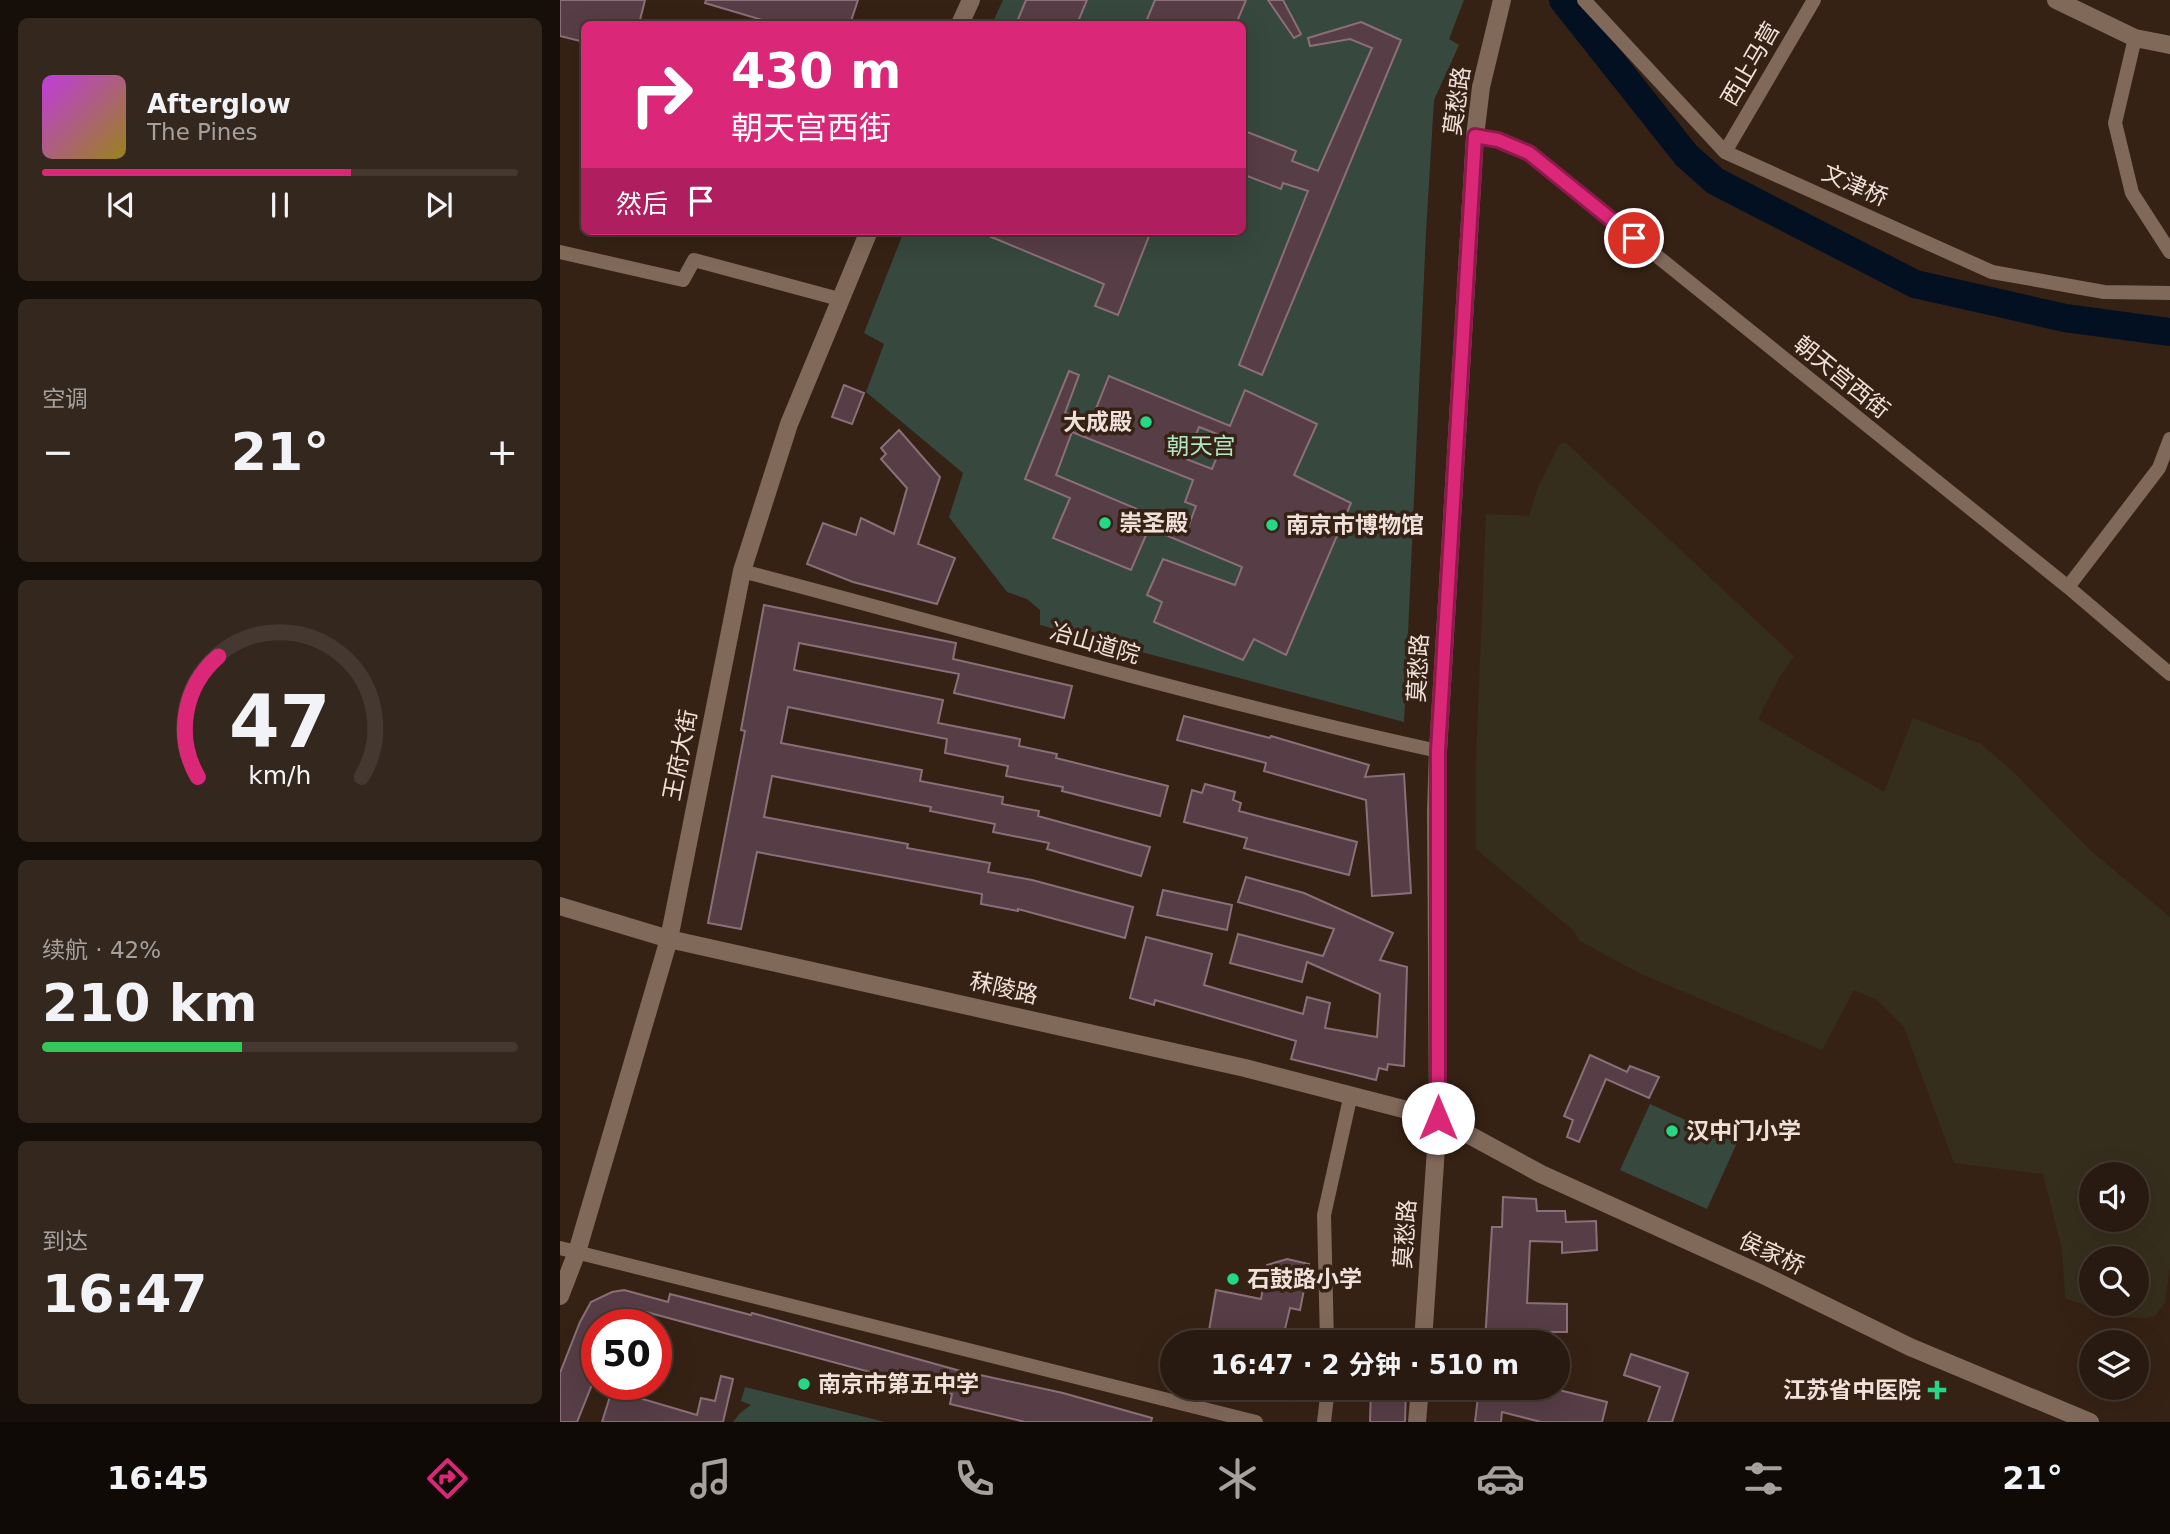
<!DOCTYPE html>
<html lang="zh">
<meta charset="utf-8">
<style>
body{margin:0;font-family:"DejaVu Sans","Noto Sans SC",sans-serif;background:#34271e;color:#f1f3f6;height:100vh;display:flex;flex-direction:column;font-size:26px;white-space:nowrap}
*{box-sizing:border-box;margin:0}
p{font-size:23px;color:#a5a19f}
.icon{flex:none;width:38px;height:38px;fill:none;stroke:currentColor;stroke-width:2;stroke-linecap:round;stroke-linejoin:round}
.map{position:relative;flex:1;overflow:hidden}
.drawer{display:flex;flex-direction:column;gap:18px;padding:18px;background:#160e09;width:560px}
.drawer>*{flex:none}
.banner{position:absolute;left:21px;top:21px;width:665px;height:214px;border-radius:10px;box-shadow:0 7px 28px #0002,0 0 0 2px #443830;background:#db2777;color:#fff;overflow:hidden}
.controls{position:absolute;left:1519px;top:1162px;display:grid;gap:14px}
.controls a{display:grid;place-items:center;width:70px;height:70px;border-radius:50%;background:#281a10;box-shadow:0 7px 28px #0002,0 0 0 2px #443830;font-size:35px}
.speed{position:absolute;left:21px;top:1309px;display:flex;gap:14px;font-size:35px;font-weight:700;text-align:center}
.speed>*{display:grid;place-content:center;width:91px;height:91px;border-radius:50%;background:#281a10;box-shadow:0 7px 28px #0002,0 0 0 2px #443830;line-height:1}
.speed .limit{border:10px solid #d22;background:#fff;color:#111}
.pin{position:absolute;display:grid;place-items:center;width:60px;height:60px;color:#fff;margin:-30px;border:4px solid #fff;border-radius:50%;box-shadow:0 2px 7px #0007}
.me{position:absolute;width:77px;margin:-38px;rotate:0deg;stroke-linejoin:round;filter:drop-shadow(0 0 5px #0008)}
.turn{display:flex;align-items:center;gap:24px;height:147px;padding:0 35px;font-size:32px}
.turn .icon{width:91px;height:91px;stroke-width:2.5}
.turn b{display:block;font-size:49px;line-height:60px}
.then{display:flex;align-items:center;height:66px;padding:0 35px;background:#0003;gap:14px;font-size:26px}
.big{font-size:52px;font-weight:700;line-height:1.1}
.drawer .tile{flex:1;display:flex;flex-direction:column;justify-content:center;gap:10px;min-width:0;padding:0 24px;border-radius:10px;background:#34271e}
.drawer .dial{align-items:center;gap:0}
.dial svg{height:182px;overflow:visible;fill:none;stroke:#443830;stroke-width:7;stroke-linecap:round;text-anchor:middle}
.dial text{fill:#f1f3f6;stroke:none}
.song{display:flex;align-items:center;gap:21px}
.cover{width:84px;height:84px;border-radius:10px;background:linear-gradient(135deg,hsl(290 70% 55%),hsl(50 70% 35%))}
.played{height:7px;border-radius:4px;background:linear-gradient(90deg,#db2777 65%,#443830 65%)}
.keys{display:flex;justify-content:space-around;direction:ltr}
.heat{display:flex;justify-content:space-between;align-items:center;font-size:38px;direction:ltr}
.charge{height:10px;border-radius:5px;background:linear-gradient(90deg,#34c759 42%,#443830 0)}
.trip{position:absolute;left:600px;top:1330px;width:410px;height:70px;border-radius:35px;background:#281a10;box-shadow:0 7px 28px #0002,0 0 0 2px #443830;font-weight:700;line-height:70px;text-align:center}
.tabs{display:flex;height:112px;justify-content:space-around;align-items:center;background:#100a06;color:#a5a19f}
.tabs .icon{width:49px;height:49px}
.tabs .on{color:#db2777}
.tabs b{font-size:32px;color:#f1f3f6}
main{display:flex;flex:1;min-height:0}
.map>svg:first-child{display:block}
</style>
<main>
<section class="drawer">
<div class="tile">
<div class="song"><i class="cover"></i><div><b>Afterglow</b><p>The Pines</p></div></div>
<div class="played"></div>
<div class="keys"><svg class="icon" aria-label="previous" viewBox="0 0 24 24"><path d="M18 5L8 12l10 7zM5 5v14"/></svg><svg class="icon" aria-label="pause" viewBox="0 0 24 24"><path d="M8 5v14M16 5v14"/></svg><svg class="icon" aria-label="next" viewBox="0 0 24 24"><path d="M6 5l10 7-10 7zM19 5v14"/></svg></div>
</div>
<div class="tile"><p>空调</p>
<div class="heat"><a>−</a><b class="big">21°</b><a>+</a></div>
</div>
<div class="tile dial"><svg viewBox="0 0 100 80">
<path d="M14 69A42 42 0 1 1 86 69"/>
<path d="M14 69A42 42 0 0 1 23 16" stroke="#db2777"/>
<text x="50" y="56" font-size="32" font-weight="700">47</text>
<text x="50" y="72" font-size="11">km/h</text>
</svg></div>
<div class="tile"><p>续航 · 42%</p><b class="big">210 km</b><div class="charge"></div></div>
<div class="tile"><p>到达</p><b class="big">16:47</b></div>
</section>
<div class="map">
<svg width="1610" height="1422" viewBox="0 0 1610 1422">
<rect width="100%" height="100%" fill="#362215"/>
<path fill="#362e1d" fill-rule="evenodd" d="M1005,442L1234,656L1220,676L1198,719L1324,792L1353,718L1421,744L1452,771L1531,851L1610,917V1266L1605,1303L1595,1316L1586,1318L1557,1317L1505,1298L1502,1249L1483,1174L1394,1163L1344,1027L1317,1000L1294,990L1262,1050L1079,973L1020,941L1013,930L916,849V760L926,514L969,516L978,487L999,445ZM1531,1174H1577V1220H1531ZM1531,1258H1577V1304H1531Z"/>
<path fill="#37483e" d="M443,0H904L889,39L899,45L874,100L866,232L844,722L480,625V610L467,599L447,592L389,517L403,473L306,392L324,344L304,333L344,231H682V24H432Z
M1090,1104L1177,1143L1147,1209L1060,1170Z
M185,1387L325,1422H173L180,1413L191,1405L181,1401Z"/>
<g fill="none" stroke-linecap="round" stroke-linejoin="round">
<path stroke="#031021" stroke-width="28" d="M1003,0L1126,155L1155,181L1355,284L1505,318L1610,332"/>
</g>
<path fill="#573d46" stroke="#8b6f78" stroke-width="2" fill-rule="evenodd" d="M0,0H85L79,24H24V42L0,36Z
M146,0H298L290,24H216L145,3Z
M466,0H527L517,24H456Z
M595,0H686L676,24H585Z
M708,0H723L741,34L734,38Z
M801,22L841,40L702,375L679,365L748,191L723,183L721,189L682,174V130L736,151L732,161L758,171L812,48L790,39L750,46L748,38Z
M417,231H591L558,315L535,306L544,284Z
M509,371L519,375L505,413L531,421L549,376L670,426L685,390L757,424L734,475L791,503L726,655L694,639L683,660L594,622L602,602L587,595L603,559L675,585L682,567L589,528L571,570L493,538L510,498L465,479ZM639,427L665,437L652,469L626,459ZM512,432L633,480L625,502L636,506L627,530L496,475Z
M284,385L304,393L292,424L272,417Z
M339,430L380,477L358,544L395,558L377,604L293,582L247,564L263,523L296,535L301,518L334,534L347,488L321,459L326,454L321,448Z
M204,605L396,643L393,659L512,686L504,718L394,693L399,674L239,643L234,670L383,700L378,723L460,739L459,746L497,754L496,758L608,786L600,816L502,791L503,787L446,776L448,766L385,753L387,739L228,707L221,743L362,770L360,781L443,797L442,804L479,811L478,816L590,847L581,876L487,849L489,843L433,832L435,824L370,811L371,807L212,776L204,817L348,844L347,848L430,863L428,872L472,880L573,907L565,938L458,909V911L421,904L422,894L197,852L181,929L148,923L185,731L181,730Z
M624,716L710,738L711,736L809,765L805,777L844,774L851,893L812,896L806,800L704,771L706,763L617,740Z
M645,784L675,792L673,800L681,803L679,811L797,842L789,875L684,848L687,838L624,822L632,790L642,793Z
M686,877L744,893L833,933L820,960L847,967L844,1066L828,1064L827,1070L819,1068L816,1080L731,1059L736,1041L595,1000L594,1005L570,998L586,937L652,954L644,985L743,1014L747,997L770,1003L765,1028L817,1037L820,994L747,962L742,982L670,963L678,934L763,956L774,929L678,902Z
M603,890L672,905L667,930L597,915Z
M1030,1055L1067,1072L1070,1066L1099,1077L1089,1098L1046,1079L1019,1142L1007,1137L1013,1120L1004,1116Z
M943,1197L976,1199L977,1211H1005L1006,1222L1036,1221L1037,1250L1002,1253V1242L970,1241L967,1303L1007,1304V1332H956V1342H925L932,1227H942Z
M727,1259L749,1264L740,1310L730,1308L722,1342H647L656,1290L701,1299L707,1265Z
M64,1290L108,1302L110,1294L191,1315L192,1313L397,1370L503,1393L592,1418L591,1422H465L390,1404L392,1394L86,1312L82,1325H37V1372L17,1422H0V1373L20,1322L31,1302L52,1292Z
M1071,1354L1128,1373L1112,1422H1088L1100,1387L1064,1375Z
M161,1376L173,1379L163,1422H42L52,1390L137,1415L141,1398L155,1401Z
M694,1388H734L731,1401L693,1394Z
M811,1388H846L845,1422H810Z
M919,1388H991L1047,1402L1042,1422H981L942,1412L941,1422H915Z"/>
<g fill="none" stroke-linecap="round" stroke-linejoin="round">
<path stroke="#81695a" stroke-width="14" d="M1024,0L1165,152L1432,272L1544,292L1610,293
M1575,38L1555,123L1572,193L1610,252
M915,136L938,140L969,153L1508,587L1610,674
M1165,152L1254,0
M0,252L123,280L134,260L279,299
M182,571C414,632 644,700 878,751
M1508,587L1599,468L1610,439
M0,1248L696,1422
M767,1342L764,1215L791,1094
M764,1422L768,1388"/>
<path stroke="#81695a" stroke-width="18" d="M1496,0L1575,38L1610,45
M400,24L411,0
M0,906L109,939L685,1068L878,1118L981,1174L1201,1274L1350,1347L1530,1422
M0,1296L17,1252L109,939L182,571L229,424L309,231
M863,1342L878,1118L876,812L878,751L915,136L921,87L942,0
M857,1422L860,1388"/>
</g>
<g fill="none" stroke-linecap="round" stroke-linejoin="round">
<defs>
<path id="route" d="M878,1118V751L915,136L938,140L969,153L1074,238"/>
</defs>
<use href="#route" stroke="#8e194d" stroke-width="18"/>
<use href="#route" stroke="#db2777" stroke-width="12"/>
</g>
<g fill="#24d886" stroke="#362215" stroke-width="2.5">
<circle cx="586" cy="422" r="7"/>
<circle cx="545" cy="523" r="7"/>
<circle cx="712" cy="525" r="7"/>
<circle cx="1112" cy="1131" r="7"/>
<circle cx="673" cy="1279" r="7"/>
<circle cx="244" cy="1384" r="7"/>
<path d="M1373.5 1379.5h7v7h7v7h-7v7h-7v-7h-7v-7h7z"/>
</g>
<g text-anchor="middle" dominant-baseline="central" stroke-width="7" stroke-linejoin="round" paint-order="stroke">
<g font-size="23" fill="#efe1d9" stroke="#362215">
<text transform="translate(1190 64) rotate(-60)">西止马营</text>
<text transform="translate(897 101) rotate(-82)">莫愁路</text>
<text transform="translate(1295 185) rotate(24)">文津桥</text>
<text transform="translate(1282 377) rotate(39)">朝天宫西街</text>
<text transform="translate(535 643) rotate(16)">冶山道院</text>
<text transform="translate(858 668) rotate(-87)">莫愁路</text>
<text transform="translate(120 755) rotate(-79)">王府大街</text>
<text transform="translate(444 988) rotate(13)">秣陵路</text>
<text transform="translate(845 1234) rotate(-86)">莫愁路</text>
<text transform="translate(1212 1253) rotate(25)">侯家桥</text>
</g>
<g font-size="23" font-weight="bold" fill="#efe1d9" stroke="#362215" text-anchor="start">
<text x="572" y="422" text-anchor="end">大成殿</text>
<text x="559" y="523">崇圣殿</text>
<text x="726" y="525">南京市博物馆</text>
<text x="1126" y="1131">汉中门小学</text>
<text x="687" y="1279">石鼓路小学</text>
<text x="258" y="1384">南京市第五中学</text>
<text x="1361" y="1390" text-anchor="end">江苏省中医院</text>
</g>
<g font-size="23" fill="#b0e5c5" stroke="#362215">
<text x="641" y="446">朝天宫</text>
</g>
</g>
</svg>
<div class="controls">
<a><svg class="icon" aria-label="sound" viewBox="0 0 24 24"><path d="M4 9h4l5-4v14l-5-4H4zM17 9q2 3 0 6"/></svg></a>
<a><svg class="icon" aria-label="search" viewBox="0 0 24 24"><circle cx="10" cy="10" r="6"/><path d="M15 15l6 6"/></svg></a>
<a><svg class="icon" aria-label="layers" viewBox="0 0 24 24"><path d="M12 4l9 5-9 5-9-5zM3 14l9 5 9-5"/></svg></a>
</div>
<div class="speed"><div class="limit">50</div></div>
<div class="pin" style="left:1074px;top:238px;background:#d93025"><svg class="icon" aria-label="arrive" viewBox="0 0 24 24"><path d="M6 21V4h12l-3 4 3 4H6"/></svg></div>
<svg class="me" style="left:878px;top:1118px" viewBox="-20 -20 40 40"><circle r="19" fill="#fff"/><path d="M0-13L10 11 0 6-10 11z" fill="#db2777"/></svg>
<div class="trip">16:47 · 2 分钟 · 510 m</div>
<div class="banner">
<div class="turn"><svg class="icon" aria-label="right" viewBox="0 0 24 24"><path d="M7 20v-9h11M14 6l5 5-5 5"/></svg><div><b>430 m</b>朝天宫西街</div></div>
<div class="then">然后<svg class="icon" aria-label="arrive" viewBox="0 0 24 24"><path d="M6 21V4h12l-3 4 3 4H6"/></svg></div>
</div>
</div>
</main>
<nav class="tabs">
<b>16:45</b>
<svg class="icon on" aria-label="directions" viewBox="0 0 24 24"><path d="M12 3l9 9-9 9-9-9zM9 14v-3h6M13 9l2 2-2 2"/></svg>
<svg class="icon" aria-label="music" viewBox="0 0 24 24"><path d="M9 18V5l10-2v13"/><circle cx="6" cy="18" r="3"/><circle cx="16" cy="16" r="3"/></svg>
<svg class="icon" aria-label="phone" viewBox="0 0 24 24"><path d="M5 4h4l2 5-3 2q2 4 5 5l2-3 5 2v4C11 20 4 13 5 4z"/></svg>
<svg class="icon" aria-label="climate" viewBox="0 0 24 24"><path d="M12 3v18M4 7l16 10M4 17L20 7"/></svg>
<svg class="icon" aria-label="car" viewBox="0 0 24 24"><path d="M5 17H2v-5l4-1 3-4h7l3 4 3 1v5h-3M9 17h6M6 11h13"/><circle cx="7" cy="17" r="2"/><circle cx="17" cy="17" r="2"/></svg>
<svg class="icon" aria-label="filters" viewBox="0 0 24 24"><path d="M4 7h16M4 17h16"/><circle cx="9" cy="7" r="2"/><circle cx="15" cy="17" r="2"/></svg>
<b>21°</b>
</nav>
